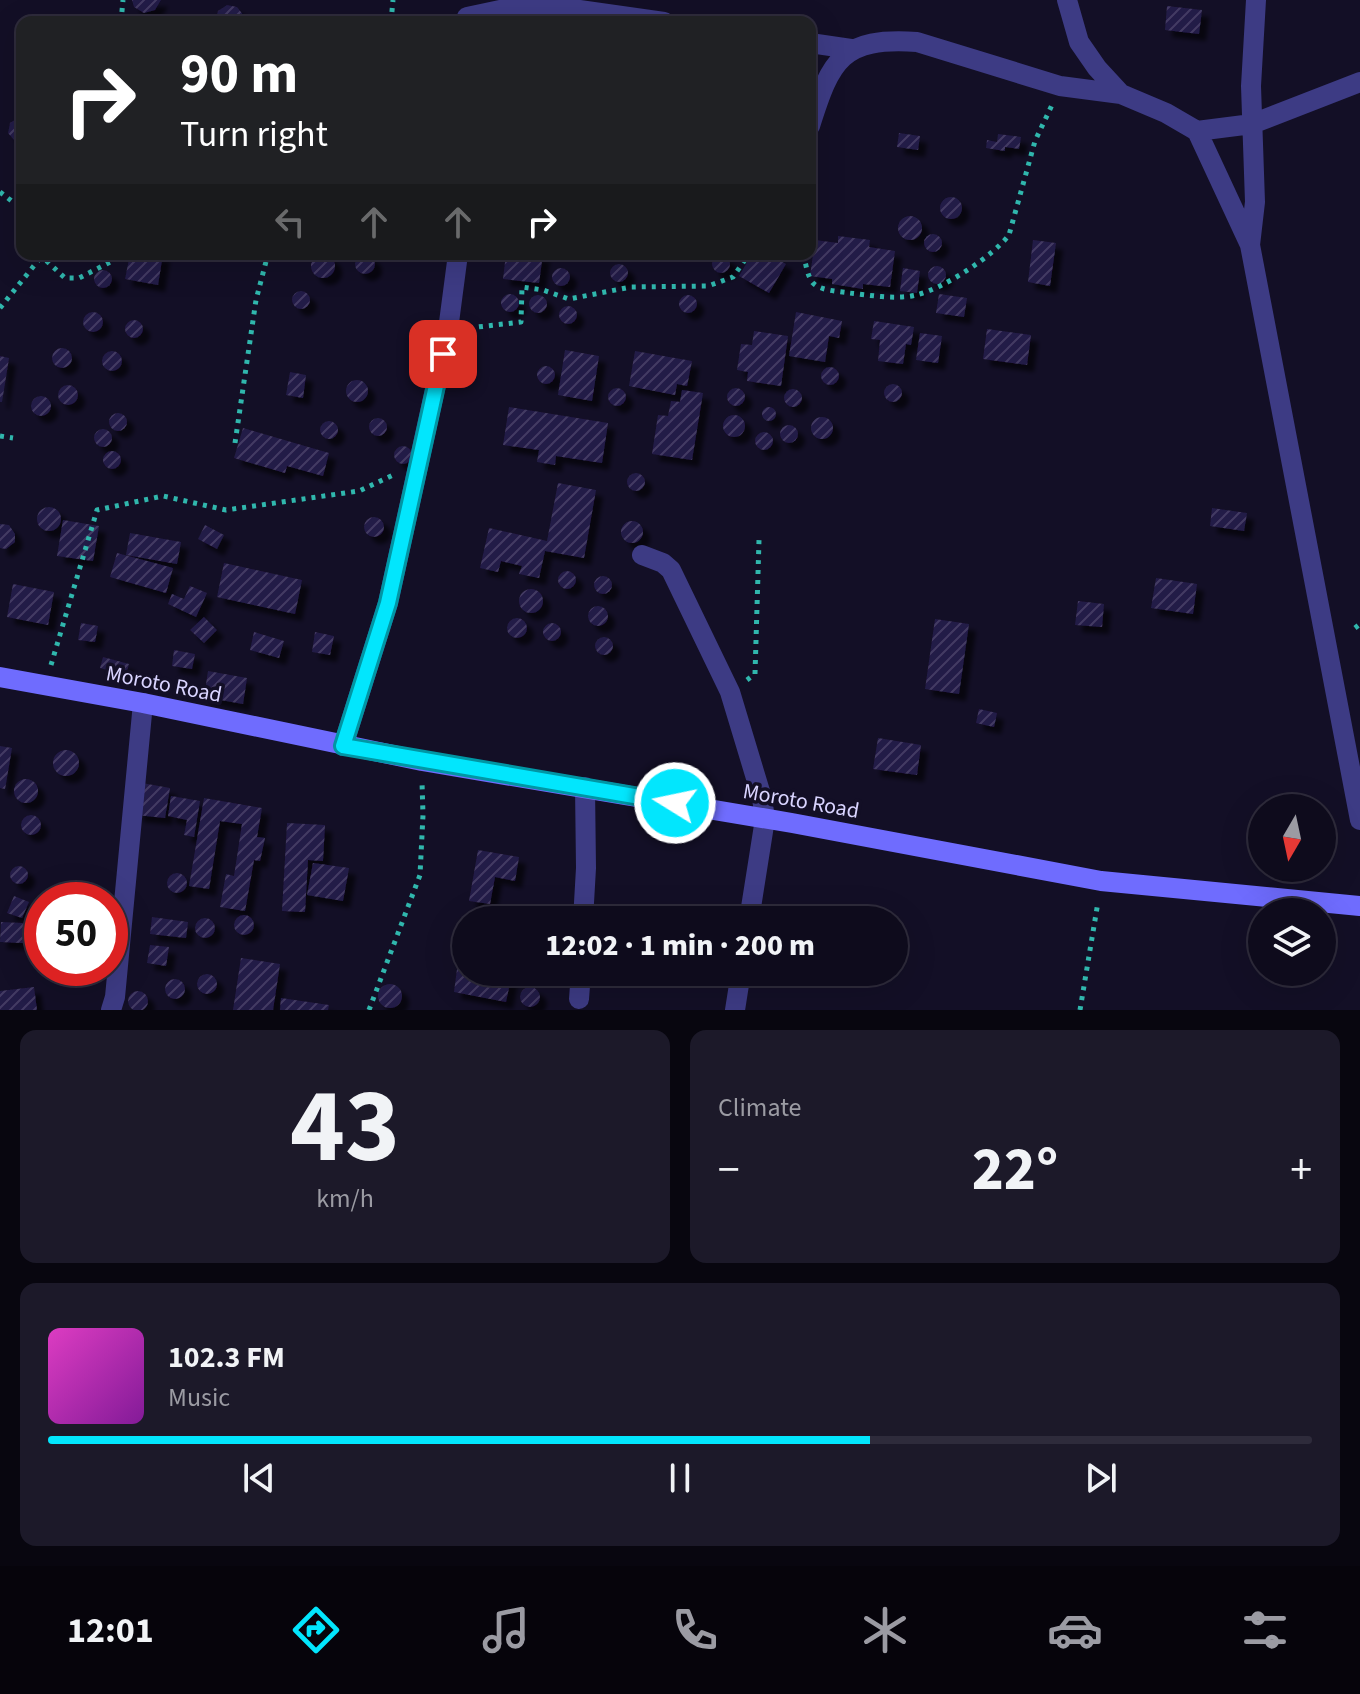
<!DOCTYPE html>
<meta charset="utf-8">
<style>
body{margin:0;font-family:"Source Sans 3",sans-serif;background:#1c1929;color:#f1f3f6;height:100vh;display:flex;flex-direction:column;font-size:30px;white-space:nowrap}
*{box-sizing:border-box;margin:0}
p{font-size:26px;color:#9b9ba3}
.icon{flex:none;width:44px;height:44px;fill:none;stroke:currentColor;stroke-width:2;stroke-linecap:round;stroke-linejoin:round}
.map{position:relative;height:1010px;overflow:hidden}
.panel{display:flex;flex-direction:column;gap:20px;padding:20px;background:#08060f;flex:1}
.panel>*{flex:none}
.top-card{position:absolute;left:16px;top:16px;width:800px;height:244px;border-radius:16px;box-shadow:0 8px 32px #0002,0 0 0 2px #2e2b3b;background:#202124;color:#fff;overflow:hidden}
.needle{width:52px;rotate:189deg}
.controls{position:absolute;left:1248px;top:794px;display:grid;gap:16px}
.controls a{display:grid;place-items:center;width:88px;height:88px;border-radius:50%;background:#0e0b1c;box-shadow:0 8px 32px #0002,0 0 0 2px #2e2b3b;font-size:40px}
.speed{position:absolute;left:24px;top:882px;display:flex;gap:16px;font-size:40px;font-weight:700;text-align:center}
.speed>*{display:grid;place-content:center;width:104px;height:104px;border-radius:50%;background:#0e0b1c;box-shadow:0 8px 32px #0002,0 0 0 2px #2e2b3b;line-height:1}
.speed .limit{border:12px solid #d22;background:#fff;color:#111}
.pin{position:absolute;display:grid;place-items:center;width:68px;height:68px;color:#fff;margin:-34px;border-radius:16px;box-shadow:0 4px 12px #0006}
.me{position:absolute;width:88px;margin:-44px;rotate:280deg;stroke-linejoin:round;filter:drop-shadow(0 0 6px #0008)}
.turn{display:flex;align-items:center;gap:28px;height:168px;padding:0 32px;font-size:36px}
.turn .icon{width:104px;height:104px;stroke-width:2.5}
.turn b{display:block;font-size:56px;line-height:68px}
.lanes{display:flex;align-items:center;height:76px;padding:0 32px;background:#0003;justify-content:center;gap:40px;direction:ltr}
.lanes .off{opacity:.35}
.big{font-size:60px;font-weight:800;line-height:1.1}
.panel .widget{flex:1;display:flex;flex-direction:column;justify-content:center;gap:12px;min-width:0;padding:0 28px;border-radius:16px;background:#1c1929}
.panel .dial{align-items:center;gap:0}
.dial b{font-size:104px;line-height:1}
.song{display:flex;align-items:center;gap:24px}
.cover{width:96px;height:96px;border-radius:12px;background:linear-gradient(135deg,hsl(310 70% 55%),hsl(290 70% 35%))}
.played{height:8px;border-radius:4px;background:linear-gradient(90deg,#02e6fd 65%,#2e2b3b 65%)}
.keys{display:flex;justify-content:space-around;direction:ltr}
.heat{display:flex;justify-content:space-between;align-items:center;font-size:44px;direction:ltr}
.panel .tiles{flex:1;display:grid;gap:20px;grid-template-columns:1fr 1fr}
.widget:last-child{grid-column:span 2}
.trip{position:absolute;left:452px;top:906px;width:456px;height:80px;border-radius:40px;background:#0e0b1c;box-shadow:0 8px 32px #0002,0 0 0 2px #2e2b3b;font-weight:800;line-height:80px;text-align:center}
.tabs{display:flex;height:128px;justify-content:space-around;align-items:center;background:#06040b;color:#9b9ba3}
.tabs .icon{width:56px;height:56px}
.tabs .active{color:#02e6fd}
.tabs b{font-size:36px;color:#f1f3f6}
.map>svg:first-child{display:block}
</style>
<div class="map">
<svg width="1360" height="1010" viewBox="0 0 1360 1010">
<defs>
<pattern id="building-hatch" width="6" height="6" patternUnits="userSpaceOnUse" patternTransform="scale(2)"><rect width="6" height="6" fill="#241b47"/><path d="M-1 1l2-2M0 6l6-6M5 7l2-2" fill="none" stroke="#433b63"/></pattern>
<filter id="shadow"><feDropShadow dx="7" dy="7" stdDeviation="2" flood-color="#0009"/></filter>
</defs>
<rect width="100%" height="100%" fill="#130f26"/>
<path fill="url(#building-hatch)" filter="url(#shadow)" d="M132,0H161L155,10L144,13L134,7Z
M227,5L237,7L244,16L243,22H215L218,11Z
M1167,6L1202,10L1199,34L1165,30Z
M18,118L22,119V142L14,140L8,133L10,123Z
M899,133L920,136L918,150L897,147Z
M998,134L1021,137L1019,149L1005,147V151L986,148L987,140L997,142Z
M940 208a11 11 0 1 1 22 0a11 11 0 1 1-22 0Z
M898 228a12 12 0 1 1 24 0a12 12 0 1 1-24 0Z
M924 243a9 9 0 1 1 18 0a9 9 0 1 1-18 0Z
M838,236L870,240L869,247L895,251L890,287L863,284V289L832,284V279L810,276L815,240L838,243Z
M1033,240L1056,243L1050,286L1028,282Z
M130,254H163L158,285L125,279Z
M506,254H543L539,283L503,279Z
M752,254H769L786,264L769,293L739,276Z
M355 264a10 10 0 1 1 20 0a10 10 0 1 1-20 0Z
M311 266a12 12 0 1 1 24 0a12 12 0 1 1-24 0Z
M712 264a9 9 0 1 1 18 0a9 9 0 1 1-18 0Z
M610 273a9 9 0 1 1 18 0a9 9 0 1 1-18 0Z
M928 275a9 9 0 1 1 18 0a9 9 0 1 1-18 0Z
M903,268L920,271L917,293L900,291Z
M552 277a9 9 0 1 1 18 0a9 9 0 1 1-18 0Z
M94 279a9 9 0 1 1 18 0a9 9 0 1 1-18 0Z
M292 300a9 9 0 1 1 18 0a9 9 0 1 1-18 0Z
M939,294L967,298L964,317L936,313Z
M501 303a9 9 0 1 1 18 0a9 9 0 1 1-18 0Z
M529 304a9 9 0 1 1 18 0a9 9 0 1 1-18 0Z
M679 304a9 9 0 1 1 18 0a9 9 0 1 1-18 0Z
M559 315a9 9 0 1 1 18 0a9 9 0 1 1-18 0Z
M796,312L842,321L839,338L829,336L825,362L789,356Z
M83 322a10 10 0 1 1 20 0a10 10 0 1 1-20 0Z
M125 329a9 9 0 1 1 18 0a9 9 0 1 1-18 0Z
M874,321L914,327L911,345L906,344L903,364L878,361L880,340L871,339Z
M987,329L1031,335L1027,365L983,359Z
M754,331L788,336L781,386L747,381L748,372L737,370L741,344L752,345Z
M920,333L942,336L938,363L916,360Z
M52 358a10 10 0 1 1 20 0a10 10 0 1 1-20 0Z
M565,350L599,356L592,401L558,395Z
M635,351L692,361L687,386L677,384L675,395L629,386Z
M102 361a10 10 0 1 1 20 0a10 10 0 1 1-20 0Z
M0,356L9,358L2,402H0Z
M537 375a9 9 0 1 1 18 0a9 9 0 1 1-18 0Z
M821 376a9 9 0 1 1 18 0a9 9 0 1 1-18 0Z
M290,372L306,375L303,398L286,395Z
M346 391a11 11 0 1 1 22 0a11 11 0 1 1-22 0Z
M884 393a9 9 0 1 1 18 0a9 9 0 1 1-18 0Z
M58 395a10 10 0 1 1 20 0a10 10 0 1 1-20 0Z
M727 397a9 9 0 1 1 18 0a9 9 0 1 1-18 0Z
M608 397a9 9 0 1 1 18 0a9 9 0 1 1-18 0Z
M784 398a9 9 0 1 1 18 0a9 9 0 1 1-18 0Z
M682,390L703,393L692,460L652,454L658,415L668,416L671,401L680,402Z
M31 406a10 10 0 1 1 20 0a10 10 0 1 1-20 0Z
M762 414a7 7 0 1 1 14 0a7 7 0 1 1-14 0Z
M509,407L608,423L602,463L556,456L555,465L537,462L539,450L503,445Z
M109 422a9 9 0 1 1 18 0a9 9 0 1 1-18 0Z
M723 426a11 11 0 1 1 22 0a11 11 0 1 1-22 0Z
M811 428a11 11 0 1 1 22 0a11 11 0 1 1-22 0Z
M369 427a9 9 0 1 1 18 0a9 9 0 1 1-18 0Z
M320 430a9 9 0 1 1 18 0a9 9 0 1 1-18 0Z
M780 434a9 9 0 1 1 18 0a9 9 0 1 1-18 0Z
M243,428L329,453L323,476L287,466L285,473L234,458Z
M94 438a9 9 0 1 1 18 0a9 9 0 1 1-18 0Z
M755 441a9 9 0 1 1 18 0a9 9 0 1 1-18 0Z
M394 455a9 9 0 1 1 18 0a9 9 0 1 1-18 0Z
M103 460a9 9 0 1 1 18 0a9 9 0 1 1-18 0Z
M627 482a9 9 0 1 1 18 0a9 9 0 1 1-18 0Z
M558,483L596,490L584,558L545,551L539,578L519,574L522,566L501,561L498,572L480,568L489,528L547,541Z
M37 519a12 12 0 1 1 24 0a12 12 0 1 1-24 0Z
M1212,508L1247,513L1244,531L1210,526Z
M364 527a10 10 0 1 1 20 0a10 10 0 1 1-20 0Z
M63,520L99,526L93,561L57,556Z
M621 532a11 11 0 1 1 22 0a11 11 0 1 1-22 0Z
M0,524L9,525L15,534V542L6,549L0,548Z
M205,525L224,535L217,549L198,539Z
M130,533L181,542L177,564L126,555Z
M117,553L173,568L166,593L110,577Z
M224,563L302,580L295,614L217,597Z
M558 580a9 9 0 1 1 18 0a9 9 0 1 1-18 0Z
M594 585a9 9 0 1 1 18 0a9 9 0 1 1-18 0Z
M1156,578L1197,584L1193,614L1151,608Z
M13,584L54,592L48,625L7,617Z
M190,586L207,593L196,617L168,604L172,594L184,599Z
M519 601a12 12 0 1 1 24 0a12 12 0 1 1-24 0Z
M1078,601L1104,604L1102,627L1075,625Z
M588 616a10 10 0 1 1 20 0a10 10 0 1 1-20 0Z
M204,617L217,630L204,643L190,630Z
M507 628a10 10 0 1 1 20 0a10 10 0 1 1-20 0Z
M935,619L969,624L959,694L925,689Z
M81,623L98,626L95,642L78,640Z
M543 632a9 9 0 1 1 18 0a9 9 0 1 1-18 0Z
M254,632L284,641L279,658L250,650Z
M315,632L334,636L330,655L312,652Z
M595 646a9 9 0 1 1 18 0a9 9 0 1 1-18 0Z
M174,650L195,654L192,669L172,666Z
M103,657L129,664L126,675L100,668Z
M208,671L247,678L243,704L204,697Z
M979,709L997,713L994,727L976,723Z
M878,738L921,745L917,775L873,769Z
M0,746L12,748L5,789L0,788Z
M53 763a13 13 0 1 1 26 0a13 13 0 1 1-26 0Z
M14 791a12 12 0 1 1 24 0a12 12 0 1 1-24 0Z
M142,783L170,788L165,818L136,815Z
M171,796L200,801L194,837L184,835L187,820L168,816Z
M204,798L262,808L257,837L265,838L260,861L254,860L245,911L220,907L226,874L234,876L242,824L220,821L209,889L189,886Z
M21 825a10 10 0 1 1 20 0a10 10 0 1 1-20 0Z
M287,823L325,825L323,861L308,860L305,912L282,911Z
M478,850L519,857L515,881L495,877L490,904L469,901Z
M313,863L349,868L343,901L307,895Z
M10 875a9 9 0 1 1 18 0a9 9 0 1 1-18 0Z
M167 883a10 10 0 1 1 20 0a10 10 0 1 1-20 0Z
M14,896L29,902L22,918L7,913Z
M234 925a10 10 0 1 1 20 0a10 10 0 1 1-20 0Z
M152,917L188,922L186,938L150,934Z
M195 928a10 10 0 1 1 20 0a10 10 0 1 1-20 0Z
M1,922L42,924V944L0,942Z
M150,945L169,947L166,966L147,963Z
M241,958L280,964L273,1010H233Z
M457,969L511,978L506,1002L454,992Z
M197 984a10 10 0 1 1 20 0a10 10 0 1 1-20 0Z
M165 989a10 10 0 1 1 20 0a10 10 0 1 1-20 0Z
M378 996a12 12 0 1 1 24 0a12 12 0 1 1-24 0Z
M34,987L37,1010H0V991Z
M520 997a10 10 0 1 1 20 0a10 10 0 1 1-20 0Z
M128 1001a10 10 0 1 1 20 0a10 10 0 1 1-20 0Z
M281,998L329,1005L328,1010H280Z"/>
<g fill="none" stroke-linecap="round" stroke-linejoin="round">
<path stroke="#30b7ad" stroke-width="5" stroke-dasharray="4 6" stroke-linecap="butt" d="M121,22L123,0
M391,22L393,0
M0,192L22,209
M39,254L65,278H79L124,255
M803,254C806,263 807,276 813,283C821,291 838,291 849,293C869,295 896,300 916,295C943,289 993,256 1009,235L1035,141L1052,105
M0,308L41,257
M469,328L521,322L522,287L543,290L569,299L631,287L708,286L733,277L749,254
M0,436L13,438
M235,443L256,300L268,254
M1355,628L1360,624
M51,665L97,510L163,496L226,510L359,491L393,475
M747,680L755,674L759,540
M369,1010L420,875L423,815L422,782
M1080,1010L1098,902"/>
<path stroke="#3d3b84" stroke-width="20" d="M1067,0L1079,42L1097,68L1121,94L1166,113L1197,131L1250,245L1360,820
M467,17L519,6L545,5L664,22
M810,43L851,49
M810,126C831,59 842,37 917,42L1060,86L1121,94
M1197,131L1252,124L1360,82
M1250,245L1255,202L1251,86L1256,0
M642,555L663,563L671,570L730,692L762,798L765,819L749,920
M343,746L388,603L448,330L458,254
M583,920L586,868L585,787
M579,999L581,972
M111,1010L115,997L143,703
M735,1010L741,972"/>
<path stroke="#6f6cfe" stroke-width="20" d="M0,677L143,703L422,761L792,823L1101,881L1360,906"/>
</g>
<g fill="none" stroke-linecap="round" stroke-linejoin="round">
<defs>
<path id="route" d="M443,354L388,603L343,746L675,803"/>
</defs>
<use href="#route" stroke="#0196a4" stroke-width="20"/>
<use href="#route" stroke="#02e6fd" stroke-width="14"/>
</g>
<g text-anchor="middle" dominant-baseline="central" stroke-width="7" stroke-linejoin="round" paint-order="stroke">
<g font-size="22" fill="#d9d4ff" stroke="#130f26">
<text transform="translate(164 684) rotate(11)">Moroto Road</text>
<text transform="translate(801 801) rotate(10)">Moroto Road</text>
</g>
</g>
</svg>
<div class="controls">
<a><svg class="needle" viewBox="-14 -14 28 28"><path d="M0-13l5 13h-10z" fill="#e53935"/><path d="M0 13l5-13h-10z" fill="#9b9ba3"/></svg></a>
<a><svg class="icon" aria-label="layers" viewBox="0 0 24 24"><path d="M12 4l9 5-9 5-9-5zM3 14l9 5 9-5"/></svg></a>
</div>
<div class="speed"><div class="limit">50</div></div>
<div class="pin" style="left:443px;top:354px;background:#d93025"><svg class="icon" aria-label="arrive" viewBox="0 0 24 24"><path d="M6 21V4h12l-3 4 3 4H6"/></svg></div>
<svg class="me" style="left:675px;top:803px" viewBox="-20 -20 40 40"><circle r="17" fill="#02e6fd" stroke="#fff" stroke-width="3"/><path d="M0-11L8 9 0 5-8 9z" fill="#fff"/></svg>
<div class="trip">12:02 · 1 min · 200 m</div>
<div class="top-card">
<div class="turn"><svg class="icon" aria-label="right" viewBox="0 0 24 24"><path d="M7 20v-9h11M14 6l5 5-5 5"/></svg><div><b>90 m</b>Turn right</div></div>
<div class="lanes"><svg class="icon off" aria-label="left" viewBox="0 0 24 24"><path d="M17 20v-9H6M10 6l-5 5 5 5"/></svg><svg class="icon off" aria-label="ahead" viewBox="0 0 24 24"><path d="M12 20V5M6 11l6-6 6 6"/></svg><svg class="icon off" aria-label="ahead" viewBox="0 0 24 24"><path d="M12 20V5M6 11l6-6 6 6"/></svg><svg class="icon" aria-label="right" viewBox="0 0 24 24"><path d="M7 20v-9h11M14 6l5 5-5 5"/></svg></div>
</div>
</div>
<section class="panel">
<div class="tiles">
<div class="widget dial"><b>43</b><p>km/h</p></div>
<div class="widget"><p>Climate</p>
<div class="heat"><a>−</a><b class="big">22°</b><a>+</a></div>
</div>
<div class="widget">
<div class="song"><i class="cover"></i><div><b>102.3 FM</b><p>Music</p></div></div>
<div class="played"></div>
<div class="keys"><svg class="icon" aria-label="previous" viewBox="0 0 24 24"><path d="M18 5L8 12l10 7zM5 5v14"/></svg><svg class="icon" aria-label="pause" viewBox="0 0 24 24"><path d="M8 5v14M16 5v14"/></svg><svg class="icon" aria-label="next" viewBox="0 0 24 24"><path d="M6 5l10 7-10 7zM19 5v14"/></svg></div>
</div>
</div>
</section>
<nav class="tabs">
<b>12:01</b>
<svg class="icon active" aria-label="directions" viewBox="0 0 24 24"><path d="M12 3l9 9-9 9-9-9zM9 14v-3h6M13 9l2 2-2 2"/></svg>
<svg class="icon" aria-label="music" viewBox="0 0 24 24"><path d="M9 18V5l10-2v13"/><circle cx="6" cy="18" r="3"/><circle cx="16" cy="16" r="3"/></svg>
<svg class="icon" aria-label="phone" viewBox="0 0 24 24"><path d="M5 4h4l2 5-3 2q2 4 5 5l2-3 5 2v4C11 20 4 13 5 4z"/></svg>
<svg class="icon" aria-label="climate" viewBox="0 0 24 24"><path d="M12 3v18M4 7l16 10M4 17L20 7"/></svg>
<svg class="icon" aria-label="car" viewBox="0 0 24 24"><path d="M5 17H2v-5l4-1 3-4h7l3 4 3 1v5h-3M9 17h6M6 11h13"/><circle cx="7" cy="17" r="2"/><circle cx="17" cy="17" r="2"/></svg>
<svg class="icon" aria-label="filters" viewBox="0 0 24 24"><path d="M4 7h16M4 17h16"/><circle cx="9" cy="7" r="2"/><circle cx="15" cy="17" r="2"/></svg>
</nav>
